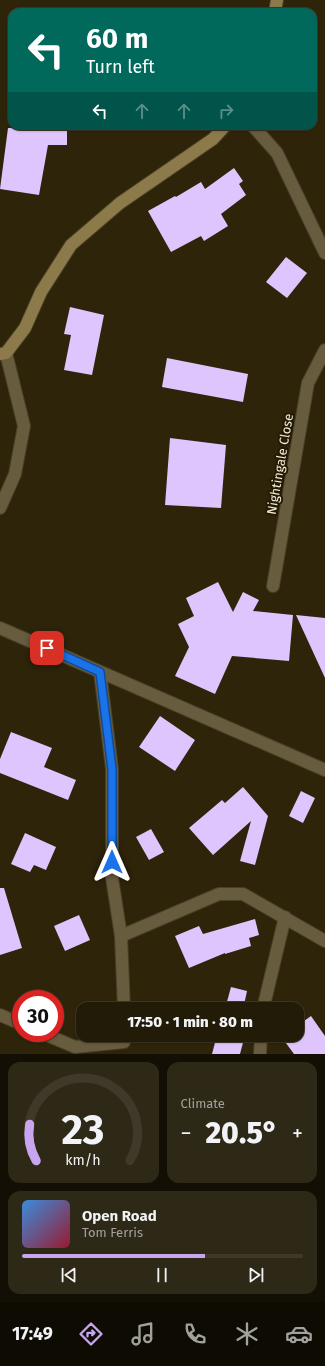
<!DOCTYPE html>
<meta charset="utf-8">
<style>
body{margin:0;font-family:"Fira Sans",sans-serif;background:#2e2816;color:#f1f3f6;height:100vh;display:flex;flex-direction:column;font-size:15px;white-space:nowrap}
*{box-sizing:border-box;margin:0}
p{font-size:13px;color:#a2a19c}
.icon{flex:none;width:22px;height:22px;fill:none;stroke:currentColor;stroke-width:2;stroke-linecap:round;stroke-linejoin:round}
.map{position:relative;height:1054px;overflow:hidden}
.drawer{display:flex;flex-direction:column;gap:8px;padding:8px;background:#130f04;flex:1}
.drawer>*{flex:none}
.guide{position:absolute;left:8px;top:8px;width:309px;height:122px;border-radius:12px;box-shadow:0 1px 3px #0004,0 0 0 1px #3f3929;background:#00695c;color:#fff;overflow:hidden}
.speed{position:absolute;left:12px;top:990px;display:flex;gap:8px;font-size:20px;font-weight:700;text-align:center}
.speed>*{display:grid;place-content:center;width:52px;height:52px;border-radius:50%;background:#221b08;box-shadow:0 1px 3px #0004,0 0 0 1px #3f3929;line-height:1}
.speed .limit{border:6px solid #d22;background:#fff;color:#111}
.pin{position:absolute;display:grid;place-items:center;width:34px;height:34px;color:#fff;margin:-17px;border-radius:8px;box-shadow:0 2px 6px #0006}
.me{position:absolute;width:44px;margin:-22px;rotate:0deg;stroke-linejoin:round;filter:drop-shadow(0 0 3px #0008)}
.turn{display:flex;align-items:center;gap:14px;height:84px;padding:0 12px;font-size:18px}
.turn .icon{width:52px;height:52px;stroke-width:2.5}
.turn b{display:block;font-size:28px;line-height:34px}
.lanes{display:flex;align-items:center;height:38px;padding:0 12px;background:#0003;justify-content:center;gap:20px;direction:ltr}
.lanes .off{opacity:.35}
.big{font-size:30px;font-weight:800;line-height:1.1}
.drawer .widget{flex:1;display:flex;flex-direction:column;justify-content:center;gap:6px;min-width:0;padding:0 14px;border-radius:12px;background:#2e2816}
.drawer .dial{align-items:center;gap:0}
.dial svg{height:104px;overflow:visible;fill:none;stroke:#3f3929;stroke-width:7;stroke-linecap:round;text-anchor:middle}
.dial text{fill:#f1f3f6;stroke:none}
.song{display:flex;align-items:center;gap:12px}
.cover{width:48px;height:48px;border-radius:6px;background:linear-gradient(135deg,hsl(210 70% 55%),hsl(350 70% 35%))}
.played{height:4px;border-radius:2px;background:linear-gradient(90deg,#c7a6ef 65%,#3f3929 65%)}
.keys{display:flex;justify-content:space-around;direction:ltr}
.heat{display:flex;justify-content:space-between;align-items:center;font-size:22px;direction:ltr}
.drawer .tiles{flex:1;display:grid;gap:8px;grid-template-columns:1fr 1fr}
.widget:last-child{grid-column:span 2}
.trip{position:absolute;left:76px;top:1002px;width:228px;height:40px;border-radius:12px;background:#221b08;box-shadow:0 1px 3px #0004,0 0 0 1px #3f3929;font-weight:800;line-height:40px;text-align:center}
.dock{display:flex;height:64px;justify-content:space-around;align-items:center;background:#0e0b03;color:#a2a19c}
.dock .icon{width:28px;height:28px}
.dock .current{color:#c7a6ef}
.dock b{font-size:18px;color:#f1f3f6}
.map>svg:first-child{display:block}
</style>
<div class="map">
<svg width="325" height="1054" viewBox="0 0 325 1054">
<rect width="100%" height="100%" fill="#2e240a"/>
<path fill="#dec5fe" d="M8,128L67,129V145H48L39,195L0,189Z
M234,168L243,181L239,184L246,195L221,214L228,226L204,241L201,236L171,252L148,211L175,196L176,197L201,182L205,189Z
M286,257L307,273L287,298L266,282Z
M70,307L104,315L92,375L64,370L71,335L64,334Z
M167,358L248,374L243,402L162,387Z
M170,438L226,445L221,508L165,505Z
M218,582L233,612L243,592L259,600L253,611L293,615L289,661L232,656L215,694L175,676L189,647L178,624L194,616L186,598Z
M296,615L325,618V678Z
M160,716L195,740L175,771L139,747Z
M11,732L52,748L44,767L76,780L68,800L0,773V759Z
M243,787L268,816L255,865L240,861L251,821L213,855L189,828L222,800L225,803Z
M301,791L315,798L303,823L289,816Z
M151,829L164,852L149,860L136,837Z
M25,833L56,847L46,870L34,865L30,872L11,864Z
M0,888H4L22,948L0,955Z
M79,915L90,940L65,951L54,926Z
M255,919L259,935L249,938L251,946L225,954V953L189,968L175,936L199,926L203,934Z
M231,987L247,991L244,1005L253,1009H225Z
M311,1016L325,1036V1054H294L280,1035H297V1026Z
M217,1035H245L240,1054H212Z"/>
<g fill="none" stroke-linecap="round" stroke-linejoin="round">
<defs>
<path id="street" d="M253,126L277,153L325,253
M0,508L15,474L24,426L6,353
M273,586L308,383L325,350
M0,628L325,770
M100,672L112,769V878L121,936L124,1009
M121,936L219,894H243L325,941
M263,1009L285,917
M0,1015L21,1024
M42,1033L75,1047L124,1042
M260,1054L261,1035"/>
<path id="secondary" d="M275,12L277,0
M0,354L6,353L25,328L41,292L71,245L120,203L213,139L225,126"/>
</defs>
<use href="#street" stroke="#494027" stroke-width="14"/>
<use href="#secondary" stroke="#494027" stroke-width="14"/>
<use href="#street" stroke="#685c3f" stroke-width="12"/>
<use href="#secondary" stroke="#8d7a4b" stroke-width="12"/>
</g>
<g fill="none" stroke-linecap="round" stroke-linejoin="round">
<defs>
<path id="route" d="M47,648L100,672L112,769V862"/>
</defs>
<use href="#route" stroke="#114b97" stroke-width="10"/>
<use href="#route" stroke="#1a73e8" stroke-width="7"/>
</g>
<g text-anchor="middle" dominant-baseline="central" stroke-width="4" stroke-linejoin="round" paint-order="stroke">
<g font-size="13" fill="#f1ebdc" stroke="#241a02">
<text transform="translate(280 464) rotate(-80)">Nightingale Close</text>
</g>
</g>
</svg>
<div class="speed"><div class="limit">30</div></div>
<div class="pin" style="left:47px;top:648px;background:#d93025"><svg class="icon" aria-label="arrive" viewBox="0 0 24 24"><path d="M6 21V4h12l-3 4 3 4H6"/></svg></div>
<svg class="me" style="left:112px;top:862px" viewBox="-20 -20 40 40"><path d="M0-17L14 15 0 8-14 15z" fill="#1a73e8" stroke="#fff" stroke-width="4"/></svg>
<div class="trip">17:50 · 1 min · 80 m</div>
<div class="guide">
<div class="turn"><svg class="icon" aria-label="left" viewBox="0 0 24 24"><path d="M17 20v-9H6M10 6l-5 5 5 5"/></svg><div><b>60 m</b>Turn left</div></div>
<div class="lanes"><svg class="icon" aria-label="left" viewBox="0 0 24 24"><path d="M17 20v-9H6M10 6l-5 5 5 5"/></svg><svg class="icon off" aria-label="ahead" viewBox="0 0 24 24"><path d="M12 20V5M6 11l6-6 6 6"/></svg><svg class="icon off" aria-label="ahead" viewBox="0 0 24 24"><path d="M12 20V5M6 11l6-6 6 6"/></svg><svg class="icon off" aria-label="right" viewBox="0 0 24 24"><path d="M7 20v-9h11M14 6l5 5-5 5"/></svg></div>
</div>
</div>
<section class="drawer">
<div class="tiles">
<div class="widget dial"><svg viewBox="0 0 100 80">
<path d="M14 69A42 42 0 1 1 86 69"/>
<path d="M14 69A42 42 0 0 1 9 41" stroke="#c7a6ef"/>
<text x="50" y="56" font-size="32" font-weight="700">23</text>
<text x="50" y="72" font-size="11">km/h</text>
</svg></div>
<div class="widget"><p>Climate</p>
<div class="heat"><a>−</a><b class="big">20.5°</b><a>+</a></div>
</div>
<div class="widget">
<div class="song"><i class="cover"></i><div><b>Open Road</b><p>Tom Ferris</p></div></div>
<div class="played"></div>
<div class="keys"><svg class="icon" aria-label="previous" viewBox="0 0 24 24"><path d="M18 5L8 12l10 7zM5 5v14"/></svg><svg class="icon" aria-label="pause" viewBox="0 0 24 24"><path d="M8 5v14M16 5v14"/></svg><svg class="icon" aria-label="next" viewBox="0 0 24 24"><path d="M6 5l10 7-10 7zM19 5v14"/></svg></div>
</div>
</div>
</section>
<nav class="dock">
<b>17:49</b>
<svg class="icon current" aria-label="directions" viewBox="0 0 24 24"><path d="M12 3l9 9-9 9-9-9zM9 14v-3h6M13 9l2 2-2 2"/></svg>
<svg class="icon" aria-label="music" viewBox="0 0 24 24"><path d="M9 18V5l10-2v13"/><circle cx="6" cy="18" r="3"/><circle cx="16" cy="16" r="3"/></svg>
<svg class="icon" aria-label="phone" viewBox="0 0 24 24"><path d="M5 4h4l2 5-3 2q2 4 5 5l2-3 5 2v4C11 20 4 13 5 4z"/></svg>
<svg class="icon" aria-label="climate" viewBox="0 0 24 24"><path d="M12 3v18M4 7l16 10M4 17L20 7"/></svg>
<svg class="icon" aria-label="car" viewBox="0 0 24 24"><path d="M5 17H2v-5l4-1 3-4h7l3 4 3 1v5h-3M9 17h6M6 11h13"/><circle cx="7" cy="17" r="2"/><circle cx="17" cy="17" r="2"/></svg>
</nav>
